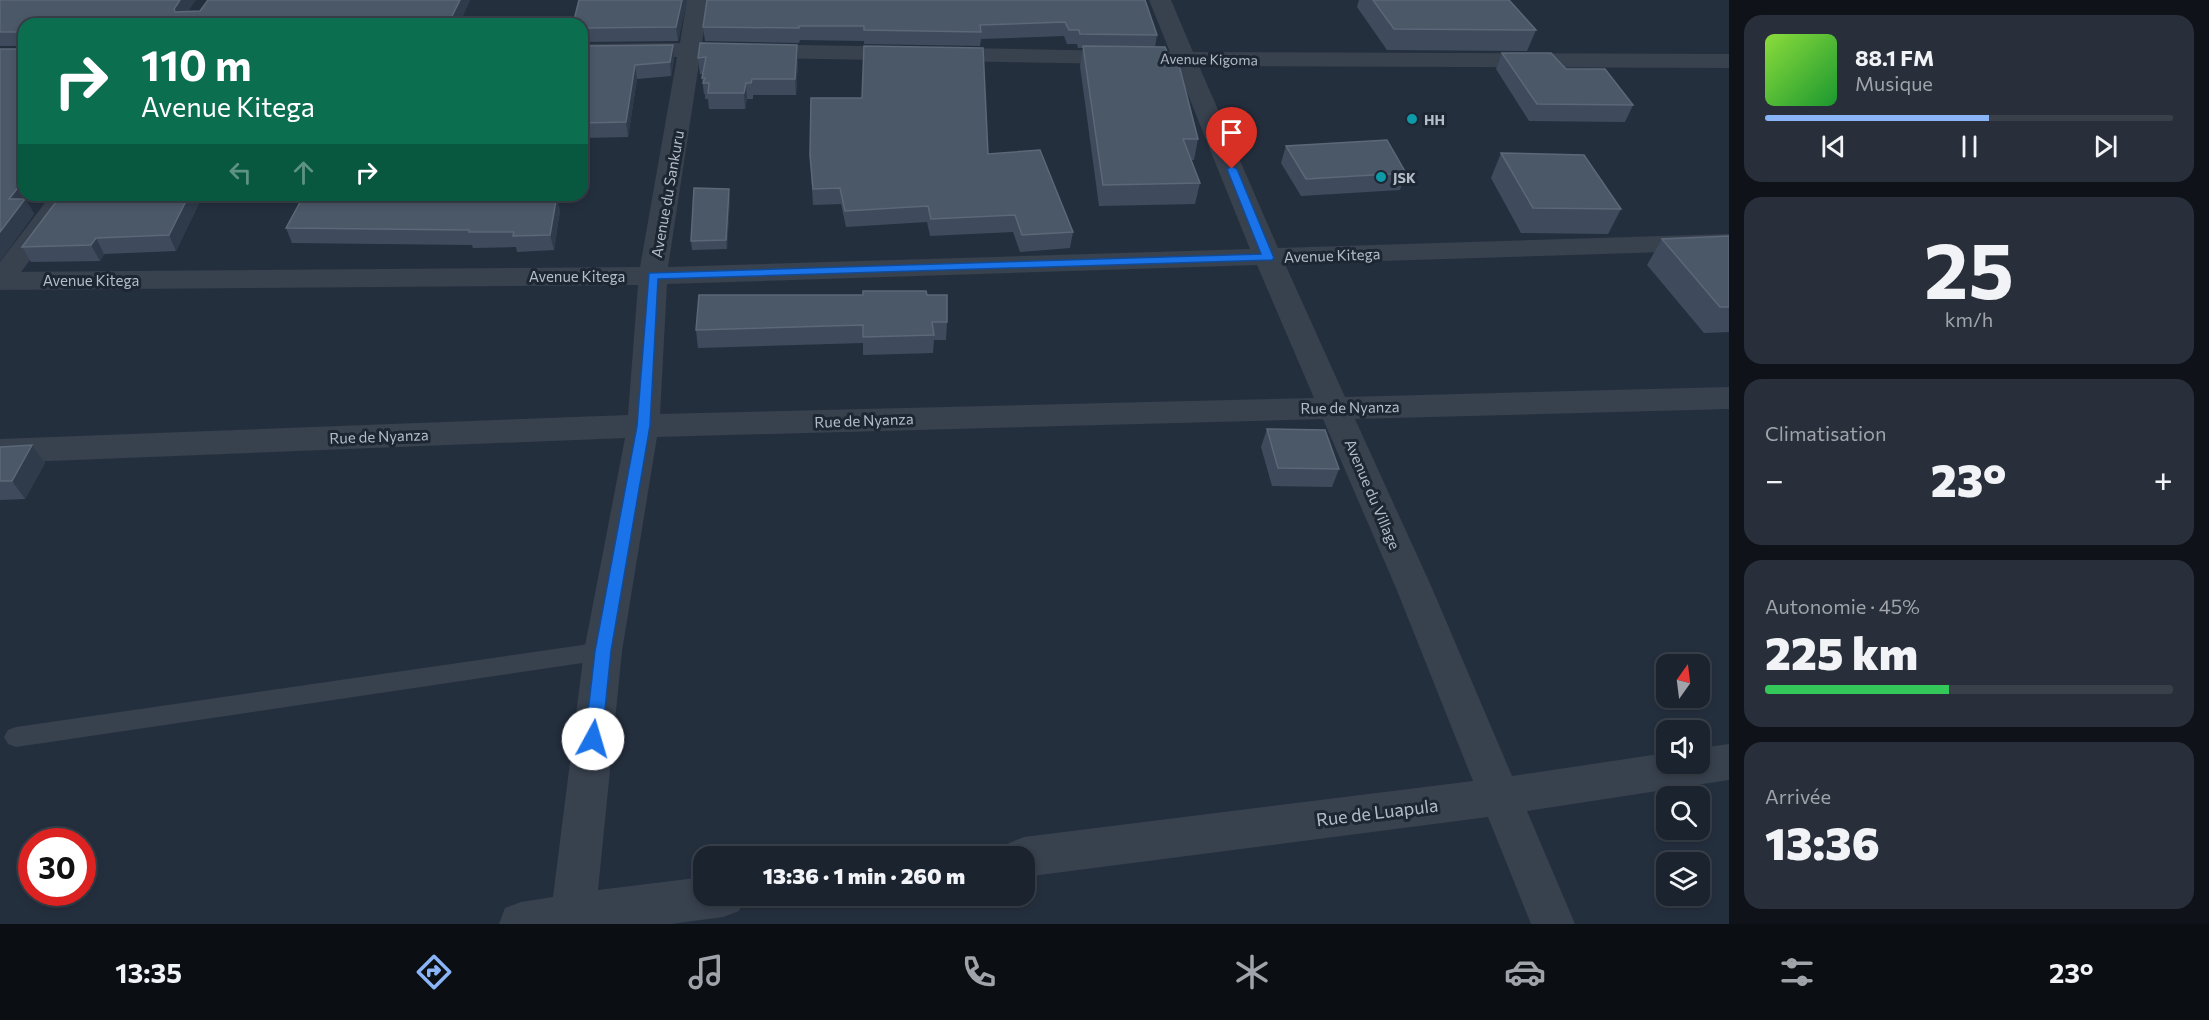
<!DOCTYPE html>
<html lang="fr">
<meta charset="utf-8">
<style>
body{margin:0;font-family:Commissioner,sans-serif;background:#282f3a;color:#f1f3f6;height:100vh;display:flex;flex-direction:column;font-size:22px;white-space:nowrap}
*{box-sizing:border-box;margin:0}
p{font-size:20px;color:#a0a4aa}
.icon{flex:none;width:33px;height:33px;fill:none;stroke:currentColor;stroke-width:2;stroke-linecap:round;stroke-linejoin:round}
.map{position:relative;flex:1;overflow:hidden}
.sheet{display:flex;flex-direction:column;gap:15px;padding:15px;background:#0f1319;width:480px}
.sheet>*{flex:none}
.banner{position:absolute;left:18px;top:18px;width:570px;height:183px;border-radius:18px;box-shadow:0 3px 9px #0003,0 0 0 2px #39404a;background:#0b6e4f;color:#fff;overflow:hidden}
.needle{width:39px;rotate:14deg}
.buttons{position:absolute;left:1656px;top:654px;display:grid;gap:12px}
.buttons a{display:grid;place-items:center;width:54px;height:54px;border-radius:12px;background:#1b232e;box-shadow:0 3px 9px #0003,0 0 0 2px #39404a;font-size:30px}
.speed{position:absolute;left:18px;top:828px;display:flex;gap:12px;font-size:30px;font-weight:700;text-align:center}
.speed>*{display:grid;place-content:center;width:78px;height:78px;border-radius:50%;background:#1b232e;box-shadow:0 3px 9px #0003,0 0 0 2px #39404a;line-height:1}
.speed .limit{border:9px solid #d22;background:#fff;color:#111}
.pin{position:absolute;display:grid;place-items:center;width:51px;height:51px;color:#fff;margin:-62px -26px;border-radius:50% 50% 50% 0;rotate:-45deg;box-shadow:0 0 6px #0007}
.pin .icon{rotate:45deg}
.me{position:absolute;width:66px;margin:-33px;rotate:6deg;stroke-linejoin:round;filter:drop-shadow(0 0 4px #0008)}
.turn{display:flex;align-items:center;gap:21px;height:126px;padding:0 24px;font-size:27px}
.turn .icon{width:78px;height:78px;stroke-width:2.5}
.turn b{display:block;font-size:42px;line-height:51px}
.lanes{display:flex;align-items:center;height:57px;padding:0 24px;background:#0003;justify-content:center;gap:30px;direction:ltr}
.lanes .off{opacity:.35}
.big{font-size:45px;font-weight:800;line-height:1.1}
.sheet .widget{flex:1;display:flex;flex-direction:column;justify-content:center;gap:9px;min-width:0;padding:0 21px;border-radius:18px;background:#282f3a}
.sheet .dial{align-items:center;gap:0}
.dial b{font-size:78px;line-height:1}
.song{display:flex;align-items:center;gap:18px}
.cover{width:72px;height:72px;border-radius:9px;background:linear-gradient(135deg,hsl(90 70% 55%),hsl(130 70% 35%))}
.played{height:6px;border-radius:3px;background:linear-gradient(90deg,#8ab4f8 55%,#39404a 55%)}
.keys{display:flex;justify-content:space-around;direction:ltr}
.heat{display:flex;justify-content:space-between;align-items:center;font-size:33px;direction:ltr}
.charge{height:9px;border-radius:4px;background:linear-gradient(90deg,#34c759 45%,#39404a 0)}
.trip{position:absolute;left:693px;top:846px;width:342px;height:60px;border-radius:18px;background:#1b232e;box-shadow:0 3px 9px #0003,0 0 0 2px #39404a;font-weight:800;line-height:60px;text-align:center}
.dock{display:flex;height:96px;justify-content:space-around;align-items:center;background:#0b0e12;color:#a0a4aa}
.dock .icon{width:42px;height:42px}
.dock .on{color:#8ab4f8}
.dock b{font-size:27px;color:#f1f3f6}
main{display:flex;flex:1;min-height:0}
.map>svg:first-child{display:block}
</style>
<main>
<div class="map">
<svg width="1729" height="924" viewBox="0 0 1729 924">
<rect width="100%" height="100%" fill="#242f3e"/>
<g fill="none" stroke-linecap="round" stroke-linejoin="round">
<path fill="#38414e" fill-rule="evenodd" d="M603,642L611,644L614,651L611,658L603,660L16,747L8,744L4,737L8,730L16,727Z"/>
<path fill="#38414e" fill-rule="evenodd" d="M687,0H709L702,43L1170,52L1149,0H1171L1193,52L1729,54V68L1199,66L1278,248L1729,234V250L1285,264L1345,397L1729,387V409L1355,419L1432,588L1512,776L1666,753V764H1700V748L1729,744V780L1527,811L1575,924H1531L1488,817L1024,877V856H1003L1009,843L1024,837L1473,781L1396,588L1323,419L657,437L622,651L598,890L704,877V896H745L739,911L723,917L671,924H499L505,908L521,902L553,897L584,651L625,438L0,463V439L628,415L638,285L0,290V272L640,267L677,57L582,58V44L680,43ZM700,57L1176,65L1250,249L668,267ZM1257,265L1314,398L660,414L667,284Z"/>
<path fill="#38414e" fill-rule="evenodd" d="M51,195H78L10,287L0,290V262Z"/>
</g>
<path fill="#3f4b5c" d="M0,0L188,11H200L208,0H470L459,24H24L27,202L34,214L0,261L18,46H0Z
M579,0H687L678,41L582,42V24Z
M1145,0L1157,35L1155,47L1198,139L1194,160H1191L1200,183L1195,204L1099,206L1080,66L1083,48H1078L1077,44H1067L1064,36L981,39L980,46L864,44V41L800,40L799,43L705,41L703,27Z
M1359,0H1509L1536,30L1527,51L1387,50L1357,7Z
M797,45L798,61L796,95H753V99H747L745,109H709L708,99H705V94H704L702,78L703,74H700L698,58Z
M582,46L674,59L671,76L637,79L628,137L582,138Z
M1502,53L1566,69L1633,105L1625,122L1529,121L1496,69Z
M1286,146L1406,173L1400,190L1301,196L1281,163Z
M1501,153L1621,209L1608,234L1521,233L1491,178Z
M988,154L1073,232L1070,248L1020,252L1013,232L930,236L927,222L846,227L841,204L813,205L810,155Z
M102,195H203L176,251L104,254L100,261L31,262L22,247L100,197Z
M304,195H521L522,196L560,210L554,250L517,252L516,247L473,248L472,245L292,243L286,228Z
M730,198L727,249L692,250L691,241Z
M1729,236V332L1704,333L1647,265L1662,239Z
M927,295L947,322L946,340H934L933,353L863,355V343L698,348L696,330Z
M1267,429L1339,469L1332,487L1272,486L1261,447Z
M32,445L45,463L25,499L0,500V447Z"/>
<path fill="#2f3b4b" d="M180,0H196L180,23L175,12L174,9Z
M460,0H470L459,24H448Z
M682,0H687L678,41L676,27Z
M673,45L674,59L671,76L670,62Z
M797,45L798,61L796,95L795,79Z
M635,65L637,79L628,137L626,122Z
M746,83L747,99L745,109L744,93Z
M24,180V195H33L27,202L34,214L0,261V232L9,199Z
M729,189L730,198L727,249L726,240Z
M189,195H203L176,251L169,235Z
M557,195L560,210L554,250L550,235Z
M96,238L104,254L100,261L91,245Z
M32,445L45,463L25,499L12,481Z"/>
<path fill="#4b5868" stroke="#5c6777" stroke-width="1.5" d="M0,0H180L174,9L175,12L200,11L208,0H460L448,24H24V180L9,199H25L0,232V49H18V32H0Z
M579,0H682L676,27L582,28V24H573Z
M707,0H1145L1157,35L1080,34L1079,30H1069L1065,22L980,25L981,32L864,30V26H799V28L703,27Z
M1373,0H1509L1536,30L1394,29Z
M700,43L797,45L795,79H752L751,83H746L744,93H708L709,83H703L705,78H702L706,57L698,58Z
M673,45L670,62L635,65L626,122L582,123V46Z
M864,46L983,48L988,154L1040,150L1073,232L1022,235L1015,215L931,219L928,206L845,211L840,188L813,189L810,155L811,98H862Z
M1083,46L1165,47L1171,61H1178L1198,139H1183L1200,183L1103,185Z
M1502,53H1551L1566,69H1605L1633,105L1537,104Z
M1387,140L1406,173L1306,179L1286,146Z
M1501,153L1584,155L1621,209L1533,208Z
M694,188L729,189L726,240L691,241Z
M102,195H189L169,235L96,238L91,245L22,247L59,198L100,197Z
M304,195H516V197L557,195L550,235L513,236L514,232H469V230L286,228Z
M1729,236V307H1720L1662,239Z
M863,291H926L927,295H947V322H932L934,335L863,337V325L696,330L699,295H863Z
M1267,429L1325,430L1339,469L1278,468Z
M32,445L12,481H0V447Z"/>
<path fill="#1a73e8" stroke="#114b97" stroke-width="1.5" d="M1232,166L1237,169L1274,258L1272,260L658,279L650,426L611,651L602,739L599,744L593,746L587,744L585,739L595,651L637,426L649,273L1261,254L1227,169Z"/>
<g fill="#0f9aa8" stroke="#1d2633" stroke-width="2">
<circle cx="1412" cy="119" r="6"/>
<circle cx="1381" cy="177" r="6"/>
</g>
<g text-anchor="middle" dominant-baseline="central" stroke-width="6" stroke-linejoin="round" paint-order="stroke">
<g font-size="14" fill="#b4bcc9" stroke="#1d2633">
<text transform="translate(1209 59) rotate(1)">Avenue Kigoma</text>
</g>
<g font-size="14" font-weight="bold" fill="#b4bcc9" stroke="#1d2633" text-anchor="start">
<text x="1424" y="119">HH</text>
<text x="1393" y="177">JSK</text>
</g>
<g font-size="15" fill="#b4bcc9" stroke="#1d2633">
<text transform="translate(667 194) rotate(-80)">Avenue du Sankuru</text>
<text transform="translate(1332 255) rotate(-2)">Avenue Kitega</text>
<text x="577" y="276">Avenue Kitega</text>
<text x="91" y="280">Avenue Kitega</text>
<text transform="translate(1350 407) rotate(-1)">Rue de Nyanza</text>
<text transform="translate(864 420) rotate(-2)">Rue de Nyanza</text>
<text transform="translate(379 436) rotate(-2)">Rue de Nyanza</text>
<text transform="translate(1373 494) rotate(67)">Avenue du Village</text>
</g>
<g font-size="18" fill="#b4bcc9" stroke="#1d2633">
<text transform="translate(1377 812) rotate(-7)">Rue de Luapula</text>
</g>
</g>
</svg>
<div class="buttons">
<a><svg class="needle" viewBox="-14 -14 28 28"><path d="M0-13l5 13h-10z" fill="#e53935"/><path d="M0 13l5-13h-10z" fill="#a0a4aa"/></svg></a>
<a><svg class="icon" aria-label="sound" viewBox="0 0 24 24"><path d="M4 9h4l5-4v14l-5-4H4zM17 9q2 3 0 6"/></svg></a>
<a><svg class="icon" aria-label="search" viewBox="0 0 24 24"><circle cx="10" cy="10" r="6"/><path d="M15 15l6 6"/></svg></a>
<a><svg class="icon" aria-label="layers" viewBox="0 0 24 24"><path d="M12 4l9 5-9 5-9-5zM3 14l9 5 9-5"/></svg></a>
</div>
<div class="speed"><div class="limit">30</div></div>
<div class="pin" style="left:1232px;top:169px;background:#d93025"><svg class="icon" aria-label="arrive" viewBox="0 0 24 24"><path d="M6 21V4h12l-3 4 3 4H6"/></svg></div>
<svg class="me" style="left:593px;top:739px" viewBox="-20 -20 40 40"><circle r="19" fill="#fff"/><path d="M0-13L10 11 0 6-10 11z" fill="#1a73e8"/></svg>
<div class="trip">13:36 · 1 min · 260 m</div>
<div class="banner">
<div class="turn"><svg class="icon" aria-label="right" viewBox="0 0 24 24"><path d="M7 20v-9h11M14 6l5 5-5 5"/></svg><div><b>110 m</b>Avenue Kitega</div></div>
<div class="lanes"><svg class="icon off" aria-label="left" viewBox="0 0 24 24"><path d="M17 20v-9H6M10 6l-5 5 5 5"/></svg><svg class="icon off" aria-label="ahead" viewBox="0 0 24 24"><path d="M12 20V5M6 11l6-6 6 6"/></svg><svg class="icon" aria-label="right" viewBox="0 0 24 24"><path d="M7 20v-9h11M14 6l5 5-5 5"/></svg></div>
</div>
</div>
<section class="sheet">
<div class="widget">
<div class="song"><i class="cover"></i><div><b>88.1 FM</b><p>Musique</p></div></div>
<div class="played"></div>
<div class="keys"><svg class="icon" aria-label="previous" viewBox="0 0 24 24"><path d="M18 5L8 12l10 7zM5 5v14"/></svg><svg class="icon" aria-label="pause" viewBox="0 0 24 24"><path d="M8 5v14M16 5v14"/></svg><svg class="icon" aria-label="next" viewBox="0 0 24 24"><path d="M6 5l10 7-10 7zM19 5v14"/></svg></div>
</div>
<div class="widget dial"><b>25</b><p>km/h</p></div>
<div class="widget"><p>Climatisation</p>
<div class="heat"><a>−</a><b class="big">23°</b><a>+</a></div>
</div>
<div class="widget"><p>Autonomie · 45%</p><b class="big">225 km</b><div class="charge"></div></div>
<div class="widget"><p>Arrivée</p><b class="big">13:36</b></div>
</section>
</main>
<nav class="dock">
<b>13:35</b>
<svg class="icon on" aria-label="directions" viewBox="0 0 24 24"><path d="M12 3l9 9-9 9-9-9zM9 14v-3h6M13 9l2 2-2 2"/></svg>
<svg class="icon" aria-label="music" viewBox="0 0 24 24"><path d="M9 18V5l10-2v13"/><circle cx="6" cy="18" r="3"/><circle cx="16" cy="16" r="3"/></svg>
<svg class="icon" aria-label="phone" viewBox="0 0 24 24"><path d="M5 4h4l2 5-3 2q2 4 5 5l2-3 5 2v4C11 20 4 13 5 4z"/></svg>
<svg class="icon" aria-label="climate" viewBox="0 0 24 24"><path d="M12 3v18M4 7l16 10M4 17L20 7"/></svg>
<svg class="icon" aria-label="car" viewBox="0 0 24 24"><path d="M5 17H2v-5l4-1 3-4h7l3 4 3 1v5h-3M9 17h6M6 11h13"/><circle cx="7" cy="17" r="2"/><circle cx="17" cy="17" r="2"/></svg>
<svg class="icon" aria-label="filters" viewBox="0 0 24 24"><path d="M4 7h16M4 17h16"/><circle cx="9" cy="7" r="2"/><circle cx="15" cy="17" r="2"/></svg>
<b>23°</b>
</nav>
